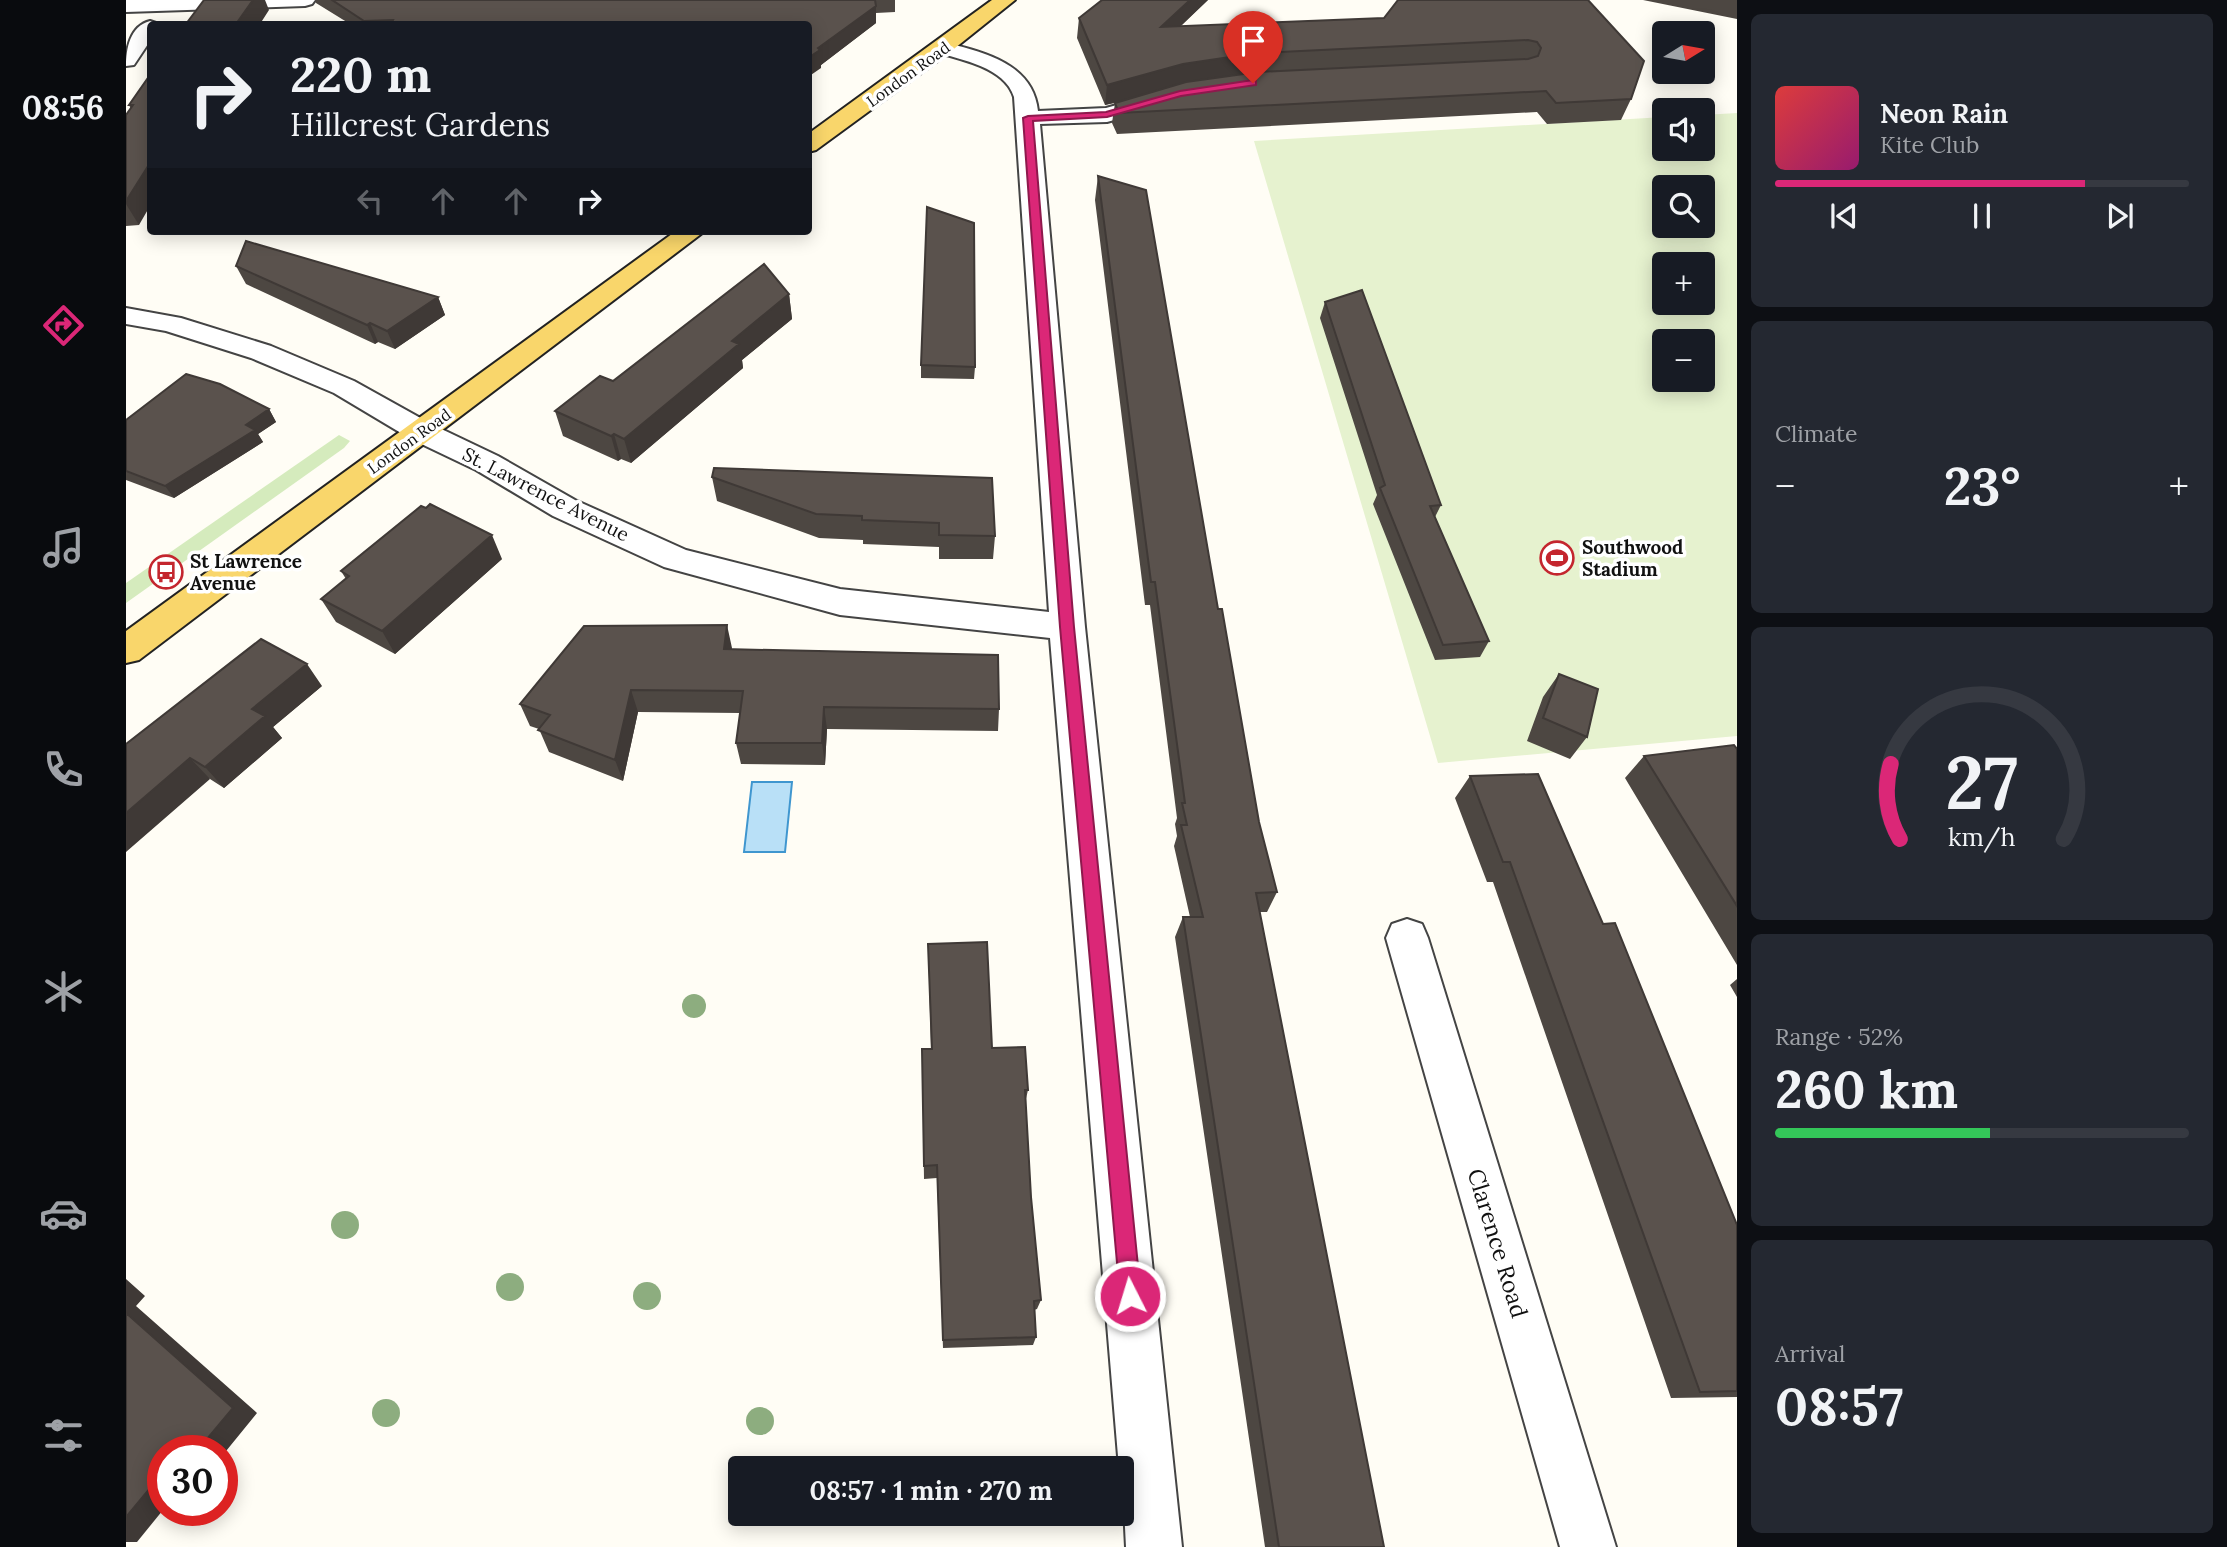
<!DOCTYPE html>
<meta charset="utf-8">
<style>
body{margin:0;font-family:Lora,serif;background:#242831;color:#f1f3f6;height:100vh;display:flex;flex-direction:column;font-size:26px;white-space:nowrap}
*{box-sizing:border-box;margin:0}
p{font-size:23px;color:#9ea1a6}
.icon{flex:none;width:38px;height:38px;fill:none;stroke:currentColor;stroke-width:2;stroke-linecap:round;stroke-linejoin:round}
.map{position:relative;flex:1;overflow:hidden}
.panel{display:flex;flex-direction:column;gap:14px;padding:14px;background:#0d0f14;width:490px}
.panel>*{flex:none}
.banner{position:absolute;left:21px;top:21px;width:665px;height:214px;border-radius:7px;box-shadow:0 4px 18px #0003;background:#171b24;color:#f1f3f6;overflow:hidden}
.needle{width:46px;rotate:79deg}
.fabs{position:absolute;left:1526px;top:21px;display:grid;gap:14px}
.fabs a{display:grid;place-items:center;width:63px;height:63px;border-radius:7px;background:#171b24;box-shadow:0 4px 18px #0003;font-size:35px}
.speed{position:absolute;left:21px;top:1435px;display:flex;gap:14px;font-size:35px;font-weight:700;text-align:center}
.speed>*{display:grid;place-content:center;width:91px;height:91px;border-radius:50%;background:#171b24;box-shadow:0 4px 18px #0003;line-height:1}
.speed .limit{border:10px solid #d22;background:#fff;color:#111}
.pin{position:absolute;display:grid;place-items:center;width:60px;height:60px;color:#fff;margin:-72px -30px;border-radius:50% 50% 50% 0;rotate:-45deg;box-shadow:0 0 7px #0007}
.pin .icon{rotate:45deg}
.me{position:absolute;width:77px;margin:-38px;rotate:355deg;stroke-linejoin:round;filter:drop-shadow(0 0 5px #0008)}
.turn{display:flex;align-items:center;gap:24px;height:147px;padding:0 28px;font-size:32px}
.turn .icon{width:91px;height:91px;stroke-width:2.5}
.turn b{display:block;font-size:49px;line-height:60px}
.lanes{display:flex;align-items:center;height:66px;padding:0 28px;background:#0003;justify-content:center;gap:35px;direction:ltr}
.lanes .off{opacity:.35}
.big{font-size:52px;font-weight:700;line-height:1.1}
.panel .card{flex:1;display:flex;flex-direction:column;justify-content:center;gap:10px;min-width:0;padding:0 24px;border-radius:10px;background:#242831}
.panel .dial{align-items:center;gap:0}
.dial svg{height:182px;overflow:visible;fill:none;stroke:#363941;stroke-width:7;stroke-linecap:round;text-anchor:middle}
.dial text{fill:#f1f3f6;stroke:none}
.song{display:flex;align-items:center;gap:21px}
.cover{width:84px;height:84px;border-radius:10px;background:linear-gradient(135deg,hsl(0 70% 55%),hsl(320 70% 35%))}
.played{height:7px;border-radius:4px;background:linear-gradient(90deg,#db2777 75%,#363941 75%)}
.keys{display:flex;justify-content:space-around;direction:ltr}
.heat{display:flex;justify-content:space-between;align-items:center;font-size:38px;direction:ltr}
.charge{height:10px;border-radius:5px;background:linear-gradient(90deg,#34c759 52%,#363941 0)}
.trip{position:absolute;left:602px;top:1456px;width:406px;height:70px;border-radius:7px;background:#171b24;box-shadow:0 4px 18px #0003;font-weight:700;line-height:70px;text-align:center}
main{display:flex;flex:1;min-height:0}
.menu{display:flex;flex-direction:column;width:126px;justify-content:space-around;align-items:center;background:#090b0e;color:#9ea1a6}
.menu .icon{width:49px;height:49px}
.menu .on{color:#db2777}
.menu b{font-size:32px;color:#f1f3f6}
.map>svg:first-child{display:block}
</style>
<main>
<nav class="menu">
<b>08:56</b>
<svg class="icon on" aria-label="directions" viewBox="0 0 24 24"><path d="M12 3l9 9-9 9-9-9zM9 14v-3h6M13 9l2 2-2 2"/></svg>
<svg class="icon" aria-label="music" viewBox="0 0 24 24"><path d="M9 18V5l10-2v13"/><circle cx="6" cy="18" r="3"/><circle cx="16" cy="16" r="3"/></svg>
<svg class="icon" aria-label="phone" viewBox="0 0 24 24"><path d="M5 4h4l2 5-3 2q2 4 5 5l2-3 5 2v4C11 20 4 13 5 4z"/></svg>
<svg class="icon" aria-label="climate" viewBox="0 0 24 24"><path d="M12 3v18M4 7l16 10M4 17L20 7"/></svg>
<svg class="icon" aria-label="car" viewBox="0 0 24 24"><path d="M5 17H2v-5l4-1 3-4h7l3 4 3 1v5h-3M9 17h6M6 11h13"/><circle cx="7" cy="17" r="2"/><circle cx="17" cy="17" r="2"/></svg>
<svg class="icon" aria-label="filters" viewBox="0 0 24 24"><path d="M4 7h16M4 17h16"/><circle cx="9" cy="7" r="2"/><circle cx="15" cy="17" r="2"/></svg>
</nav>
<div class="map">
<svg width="1611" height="1547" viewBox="0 0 1611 1547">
<rect width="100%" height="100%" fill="#fffdf5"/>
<path fill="#d5ebbd" d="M213,435L224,441L218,448L0,603V583Z"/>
<path fill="#e6f2cf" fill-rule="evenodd" d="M1611,113V736L1312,763L1128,141L1538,117V149H1577V115ZM1538,187H1577V226H1538ZM1538,264H1577V303H1538ZM1538,341H1577V380H1538Z"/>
<path fill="#b9e0f7" stroke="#3f96cf" stroke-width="2" d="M626,782H666L659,852H618Z"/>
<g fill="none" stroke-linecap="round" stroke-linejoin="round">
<defs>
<path id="minor" d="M0,0H189L186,4L179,6L0,12Z
M24,21L33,24H24V41L8,65L0,66C0,49 4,26 24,21Z
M817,42C857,52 907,63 912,111L980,108L1037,92L1045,94L1048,99L1045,104L981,122L914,124L959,627L1056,1547H1000L996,1468H993L924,638L714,615L538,567L427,516L350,470L285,439L208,393L125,358L40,331L0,324V308L55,318L145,346L228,381L307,425L372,456L449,500L560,550L714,589L923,612L888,97C879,67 835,60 810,52L806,48L810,44Z
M1281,919L1296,924L1302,938L1490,1547H1434L1260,938L1266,924Z"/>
<path id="major" d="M866,0H889L824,52L690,150L682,152V134Z
M550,231H579L13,660L0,663V631Z"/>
</defs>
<use href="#minor" stroke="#444" stroke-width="4"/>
<use href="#major" stroke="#222" stroke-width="4"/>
<use href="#minor" fill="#fff" fill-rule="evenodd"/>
<use href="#major" fill="#f9d66b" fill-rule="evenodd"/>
</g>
<g fill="#8dad7f">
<circle cx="568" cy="1006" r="12"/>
<circle cx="219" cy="1225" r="14"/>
<circle cx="384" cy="1287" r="14"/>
<circle cx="521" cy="1296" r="14"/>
<circle cx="260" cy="1413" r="14"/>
<circle cx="634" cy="1421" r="14"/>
</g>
<path fill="#4d4742" d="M189,0H769V12L750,13V23L695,65V68L682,24H224L190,3Z
M1082,0L1055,26L1258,18L1462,0L1505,99L1495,120L1421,124L1411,112L991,134L986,123L989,103L979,105L951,38L953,18Z
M1517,0H1611V19Z
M24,75L13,225L0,226V115L5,109L3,105Z
M972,176L1092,609L1133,822L1151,892L1141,912H1134L1258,1547H1139L1049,937L1057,917H1064L1048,846L1051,836L1049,824L1051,818L1024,605H1019L969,200Z
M110,266L312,297L319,315L269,349L252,342L249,344L120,284Z
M663,294L666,319L616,360L617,368L505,463L495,459L492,461L437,436L429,411L487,381Z
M1199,302L1315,505L1309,517L1363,641L1354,657L1309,660L1247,504L1251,495L1194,318Z
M795,365L849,367L848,379L795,378Z
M143,409L150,422L132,434L137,442L48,498L0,480V420Z
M588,468L869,536L867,559H813V547L737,544V540L693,538L591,501L586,477Z
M376,559L269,654L210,622L195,599L220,579L215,571Z
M606,649L873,709L872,731L701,729L699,765L615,764L610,743L614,713L512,712L497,781L423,752L413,729L404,726L394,704Z
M1433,674L1461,737L1444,759L1401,741L1417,697Z
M196,686L147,727L156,738L98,788L84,779L0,744Z
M1611,749V965L1499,778L1518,756Z
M1344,776L1477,924L1611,1225V1397L1545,1398L1367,882H1361L1329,798Z
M802,944L866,1048L902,1090L899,1103L905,1197L915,1300L911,1309L908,1310L910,1337L907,1345L817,1348L811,1178L798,1179L796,1049H805Z
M1611,979V997L1604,985Z"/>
<path fill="#3f3936" d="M127,0H139L143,10L134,24H110Z
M1064,0H1082L1032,47L1035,27Z
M750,6V23L695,65V68L682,77V58L692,48Z
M1131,53L1127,73L1054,84L979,105L981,85L1057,64Z
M24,163V206L13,225L0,204V201Z
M663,294L666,319L616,360L617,368L505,463L498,439L606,341Z
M312,297L319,315L269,349L261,331Z
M244,323L252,342L249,344L241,325Z
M143,409L150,422L132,434L137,442L48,498L39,486L120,425Z
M488,434L495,459L492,461L485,436Z
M366,535L376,559L269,654L256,631Z
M601,625L606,648L603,672L598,649Z
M181,664L196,686L147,727L156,738L98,788L79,767L126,709Z
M505,690L512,712L497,781L489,760Z
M698,707L701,729L699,765L696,743Z
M64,758L84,779L0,852V813Z
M0,1279L19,1296L10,1306L131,1413L96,1456V1451H71L0,1313Z
M30,1481L37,1482V1510L11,1542H0V1517Z"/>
<path fill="#5a524d" stroke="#3f3936" stroke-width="2" d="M78,0H127L110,24H60Z
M206,0H749L750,6L692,48L694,50L682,58V24H350V23L265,24L267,20L238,21Z
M976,0H1064L1035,27L1258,18L1272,0H1462L1518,61L1505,99L1430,103L1420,91L993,113L989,103L1060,82L1132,72L1402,59L1412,56L1415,48L1411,42L1402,40L1131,53L1057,64L981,85L953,18Z
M24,75V163L0,201V115L7,105H3Z
M972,176L1020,190L1092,609H1096L1133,822L1151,892L1130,893L1258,1547H1153L1057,917H1077L1055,825H1061L1056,803H1059L1029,582H1025Z
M801,207L848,223L849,367L795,365Z
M120,241L312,297L261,331L244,323L241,325L110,266Z
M638,264L663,294L606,341L613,344L498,439L488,434L485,436L429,411L474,376L487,381Z
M1236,290L1315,505L1304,506L1363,641L1317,645L1254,488L1259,485L1199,302Z
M60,374L94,384L143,409L120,425L129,430L39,486L0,471V420Z
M588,468L866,478L869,536L813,535V523L736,520V516L690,514L586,477Z
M304,504L366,535L256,631L195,599L223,576L215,571L295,506L300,508Z
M601,625L598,649L872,655L873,709L698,707L696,743H610L617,691L505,690L489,760L412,730L424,715L394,704L458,626Z
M135,639L181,664L126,709L139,716L79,767L64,758L0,813V744Z
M1433,674L1472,689L1461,737L1417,718Z
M1608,745L1611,749V906L1518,756Z
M1412,774L1477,924L1489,923L1611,1225V1391L1574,1392L1384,862H1377L1344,776Z
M861,942L866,1048L899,1047L902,1090H899L905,1197L915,1300L908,1301L910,1337L817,1340L811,1165L798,1166L796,1049H806L802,944Z
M0,1313L107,1408L71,1451H37V1487L30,1481L0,1517Z"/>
<path fill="#db2777" stroke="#8e194d" stroke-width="2" d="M1127,80L1130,81V85L1055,96L981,117L907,121L948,627L1015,1296L1012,1304L1004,1307L997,1304L994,1296L934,627L897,118L902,116L980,112L1054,91Z"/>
<defs>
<symbol id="stadium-ring" viewBox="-11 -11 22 22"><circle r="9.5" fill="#fff" stroke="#c4262e" stroke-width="1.5"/><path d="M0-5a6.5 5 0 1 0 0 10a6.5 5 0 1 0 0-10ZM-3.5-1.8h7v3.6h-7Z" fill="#c4262e"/></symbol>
<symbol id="bus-ring" viewBox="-11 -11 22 22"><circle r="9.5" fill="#fff" stroke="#c4262e" stroke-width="1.5"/><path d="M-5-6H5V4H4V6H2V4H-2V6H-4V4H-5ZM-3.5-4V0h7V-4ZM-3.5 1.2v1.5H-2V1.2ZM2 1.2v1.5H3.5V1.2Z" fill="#c4262e"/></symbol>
</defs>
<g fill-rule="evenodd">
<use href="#stadium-ring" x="1412" y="539" width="38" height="38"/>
<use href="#bus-ring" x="21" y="553" width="38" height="38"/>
</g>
<g text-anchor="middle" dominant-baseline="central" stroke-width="7" stroke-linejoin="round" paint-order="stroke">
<g font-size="16" fill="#111" stroke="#fff">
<text transform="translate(782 74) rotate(-36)">London Road</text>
<text transform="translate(283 441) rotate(-36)">London Road</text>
</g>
<g font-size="19" fill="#111" stroke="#fff">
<text transform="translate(420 494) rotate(27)">St. Lawrence Avenue</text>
</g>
<g font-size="19" font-weight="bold" fill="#111" stroke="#fff" text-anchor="start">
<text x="1456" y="547">Southwood<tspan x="1456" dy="22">Stadium</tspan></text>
<text x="64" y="561">St Lawrence<tspan x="64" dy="22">Avenue</tspan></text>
</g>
<g font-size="23" fill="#111" stroke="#fff">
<text transform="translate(1372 1243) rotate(73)">Clarence Road</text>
</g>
</g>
</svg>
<div class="fabs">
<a><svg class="needle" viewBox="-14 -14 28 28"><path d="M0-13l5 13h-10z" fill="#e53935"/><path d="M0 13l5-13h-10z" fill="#9ea1a6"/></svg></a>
<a><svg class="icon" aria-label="sound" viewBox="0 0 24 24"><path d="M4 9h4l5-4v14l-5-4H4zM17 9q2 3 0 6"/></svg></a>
<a><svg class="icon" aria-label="search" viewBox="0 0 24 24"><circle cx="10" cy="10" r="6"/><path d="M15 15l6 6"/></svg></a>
<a>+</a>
<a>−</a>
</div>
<div class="speed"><div class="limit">30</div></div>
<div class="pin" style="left:1127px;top:83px;background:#d93025"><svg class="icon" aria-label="arrive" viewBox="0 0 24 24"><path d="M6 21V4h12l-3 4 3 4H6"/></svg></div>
<svg class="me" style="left:1004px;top:1296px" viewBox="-20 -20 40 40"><circle r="17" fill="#db2777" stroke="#fff" stroke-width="3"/><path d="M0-11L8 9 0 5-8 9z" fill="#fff"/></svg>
<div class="trip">08:57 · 1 min · 270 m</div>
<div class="banner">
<div class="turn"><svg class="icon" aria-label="right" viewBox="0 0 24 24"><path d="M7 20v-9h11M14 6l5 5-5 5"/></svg><div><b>220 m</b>Hillcrest Gardens</div></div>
<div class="lanes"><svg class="icon off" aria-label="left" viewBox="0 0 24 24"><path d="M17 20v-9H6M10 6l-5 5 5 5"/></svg><svg class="icon off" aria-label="ahead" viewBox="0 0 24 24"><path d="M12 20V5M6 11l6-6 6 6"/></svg><svg class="icon off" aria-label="ahead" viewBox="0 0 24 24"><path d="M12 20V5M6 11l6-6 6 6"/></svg><svg class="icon" aria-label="right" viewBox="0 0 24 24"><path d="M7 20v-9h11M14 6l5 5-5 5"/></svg></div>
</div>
</div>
<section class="panel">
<div class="card">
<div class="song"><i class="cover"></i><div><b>Neon Rain</b><p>Kite Club</p></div></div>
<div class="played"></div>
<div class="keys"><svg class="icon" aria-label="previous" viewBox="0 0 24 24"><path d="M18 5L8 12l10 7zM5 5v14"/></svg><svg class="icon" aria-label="pause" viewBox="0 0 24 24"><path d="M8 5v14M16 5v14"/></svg><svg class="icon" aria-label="next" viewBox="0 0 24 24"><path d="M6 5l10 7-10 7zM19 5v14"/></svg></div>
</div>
<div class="card"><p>Climate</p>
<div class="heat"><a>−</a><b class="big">23°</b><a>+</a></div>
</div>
<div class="card dial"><svg viewBox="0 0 100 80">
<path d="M14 69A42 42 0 1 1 86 69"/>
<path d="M14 69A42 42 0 0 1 10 36" stroke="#db2777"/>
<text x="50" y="56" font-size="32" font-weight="700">27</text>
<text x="50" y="72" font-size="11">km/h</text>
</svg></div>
<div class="card"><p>Range · 52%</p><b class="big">260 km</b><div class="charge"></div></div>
<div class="card"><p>Arrival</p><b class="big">08:57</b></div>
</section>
</main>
